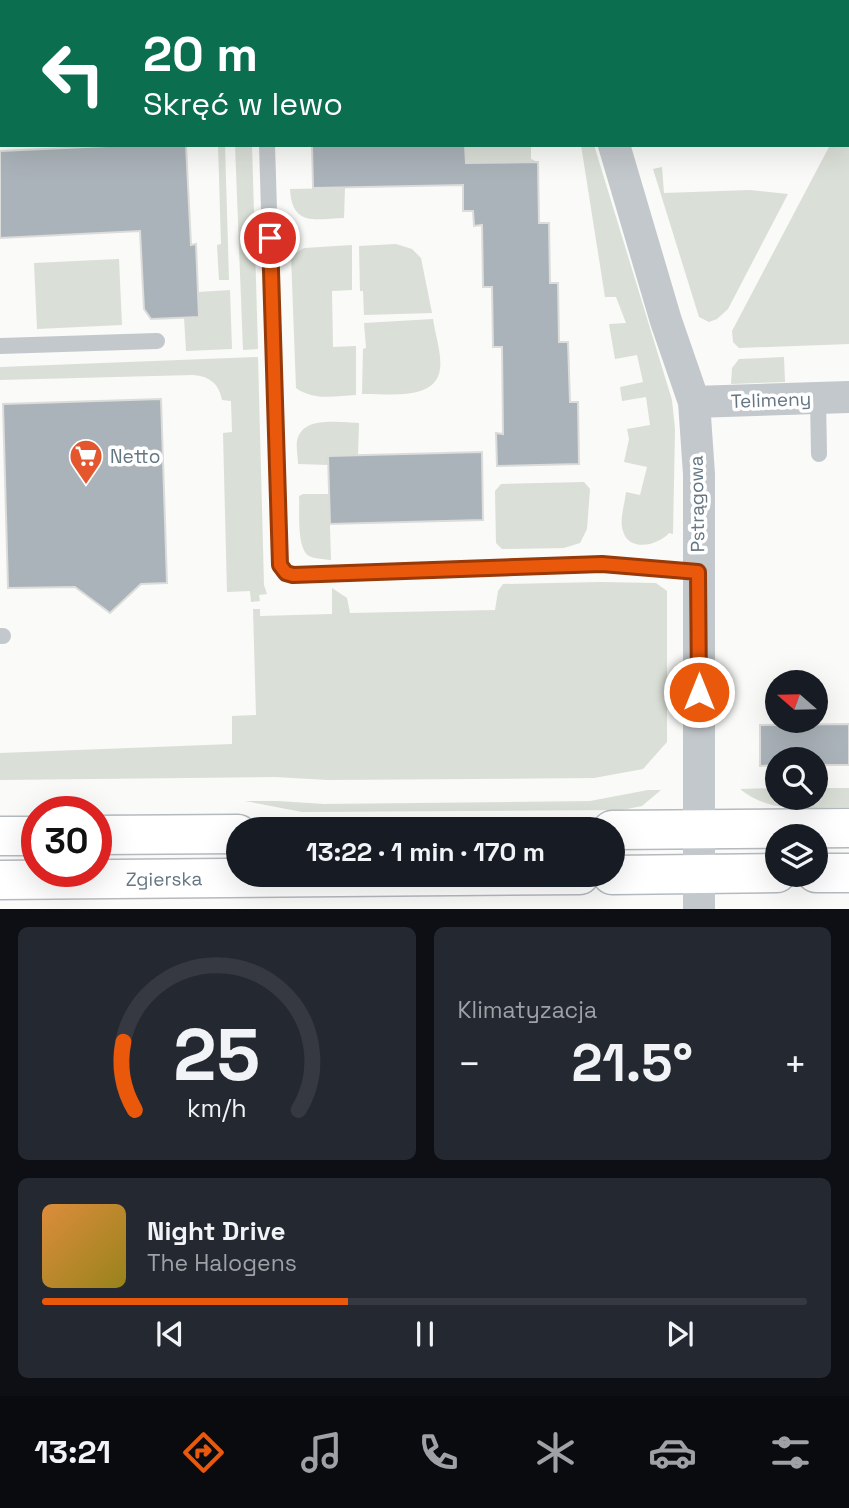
<!DOCTYPE html>
<html lang="pl">
<meta charset="utf-8">
<style>
body{margin:0;font-family:"Space Grotesk",sans-serif;background:#242831;color:#f1f3f6;height:100vh;display:flex;flex-direction:column;font-size:26px;white-space:nowrap}
*{box-sizing:border-box;margin:0}
p{font-size:23px;color:#9ea1a6}
.icon{flex:none;width:38px;height:38px;fill:none;stroke:currentColor;stroke-width:2;stroke-linecap:round;stroke-linejoin:round}
.map{position:relative;height:909px;overflow:hidden}
.drawer{display:flex;flex-direction:column;gap:18px;padding:18px;background:#0d0f14;flex:1}
.drawer>*{flex:none}
.banner{position:absolute;left:0px;top:0px;width:850px;height:147px;box-shadow:0 7px 28px #0002;background:#0b6e4f;color:#fff;overflow:hidden}
.needle{width:46px;rotate:290deg}
.fabs{position:absolute;left:765px;top:670px;display:grid;gap:14px}
.fabs a{display:grid;place-items:center;width:63px;height:63px;border-radius:50%;background:#171b24;box-shadow:0 7px 28px #0002;font-size:35px}
.speed{position:absolute;left:21px;top:796px;display:flex;gap:14px;font-size:35px;font-weight:700;text-align:center}
.speed>*{display:grid;place-content:center;width:91px;height:91px;border-radius:50%;background:#171b24;box-shadow:0 7px 28px #0002;line-height:1}
.speed .limit{border:10px solid #d22;background:#fff;color:#111}
.pin{position:absolute;display:grid;place-items:center;width:60px;height:60px;color:#fff;margin:-30px;border:4px solid #fff;border-radius:50%;box-shadow:0 2px 7px #0007}
.me{position:absolute;width:77px;margin:-38px;rotate:0deg;stroke-linejoin:round;filter:drop-shadow(0 0 5px #0008)}
.turn{display:flex;align-items:center;gap:24px;height:147px;padding:0 28px;font-size:32px}
.turn .icon{width:91px;height:91px;stroke-width:2.5}
.turn b{display:block;font-size:49px;line-height:60px}
.big{font-size:52px;font-weight:800;line-height:1.1}
.drawer .widget{flex:1;display:flex;flex-direction:column;justify-content:center;gap:10px;min-width:0;padding:0 24px;border-radius:10px;background:#242831}
.drawer .dial{align-items:center;gap:0}
.dial svg{height:182px;overflow:visible;fill:none;stroke:#363941;stroke-width:7;stroke-linecap:round;text-anchor:middle}
.dial text{fill:#f1f3f6;stroke:none}
.song{display:flex;align-items:center;gap:21px}
.cover{width:84px;height:84px;border-radius:10px;background:linear-gradient(135deg,hsl(30 70% 55%),hsl(50 70% 35%))}
.played{height:7px;border-radius:4px;background:linear-gradient(90deg,#ea580c 40%,#363941 40%)}
.keys{display:flex;justify-content:space-around;direction:ltr}
.heat{display:flex;justify-content:space-between;align-items:center;font-size:38px;direction:ltr}
.drawer .tiles{flex:1;display:grid;gap:18px;grid-template-columns:1fr 1fr}
.widget:last-child{grid-column:span 2}
.trip{position:absolute;left:226px;top:817px;width:399px;height:70px;border-radius:35px;background:#171b24;box-shadow:0 7px 28px #0002;font-weight:800;line-height:70px;text-align:center}
.dock{display:flex;height:112px;justify-content:space-around;align-items:center;background:#090b0e;color:#9ea1a6}
.dock .icon{width:49px;height:49px}
.dock .current{color:#ea580c}
.dock b{font-size:32px;color:#f1f3f6}
.map>svg:first-child{display:block}
</style>
<div class="map">
<svg width="849" height="910" viewBox="0 0 849 910">
<rect width="100%" height="100%" fill="#fafaf8"/>
<path fill="#dadfd7" d="M849,108V344L739,348L733,342L732,331L830,145H849Z
M218,145H225L229,280H219L217,245L221,244Z
M235,145H252L258,349L243,350Z
M465,145H531V159L538,162L466,163Z
M581,145H594L672,400L675,429L673,534L669,533C659,545 629,553 623,531C619,520 625,503 626,492L640,495L647,467L624,462L629,439L627,429L650,425L646,397L622,401L620,387L643,382L637,355L615,359L609,324L626,323L616,297H605Z
M662,167L664,193L750,190L788,194L728,309L717,319L709,322L699,317L653,169Z
M345,188L344,218C315,219 292,227 290,189Z
M396,244L412,249L421,258L432,313L364,315L363,291H360L359,246Z
M352,245V290L332,291L333,347L356,346V395C335,396 314,401 296,388L291,256L304,248Z
M119,259L122,325L37,329L34,263Z
M230,290L232,349L186,351L184,317L198,292Z
M433,319C435,334 442,354 440,369C436,402 386,393 362,394L363,349L366,348L364,323Z
M258,357L264,585L267,594L259,595L260,601L251,602L250,591L227,592L223,433L232,432L231,401L222,400C219,384 210,376 193,375L0,380V367Z
M784,357L785,382L731,384L732,368L739,359Z
M359,423L358,456L329,465L298,464C298,457 296,448 297,441C302,415 340,423 359,423Z
M584,482L590,489L587,529L580,543L564,548L502,549L496,543L495,491L501,484Z
M303,494H329L331,560C324,559 315,559 309,556C296,548 300,510 299,496Z
M600,582L656,583L667,591V742L643,769L594,778L328,780L275,777L0,780V753L232,744V716L256,715L253,609H260V616L332,614V588L347,598L350,613L495,610L498,591L503,584Z
M777,788V798H816V788H849V807C811,807 771,815 740,789Z
M648,790H661L642,806L622,810L302,812L245,801H278L324,804L590,801Z"/>
<path fill="#aab3b9" stroke="#dcdcda" stroke-width="2" d="M130,145H186L191,245L196,244L199,317L151,319L144,309L140,231L0,238V151Z
M312,145H465L466,163L538,162L539,223H549L550,283H558L559,342H568L570,402H578L579,464L497,466L496,433L503,434L502,347H493L492,287H483L482,225L474,226L473,211H463V185L313,188Z
M161,399L167,583L141,584L110,613L75,587L8,588L3,404Z
M482,452L483,520L330,524L328,456Z
M849,724V765H816V760H777V765L760,766V725Z"/>
<g fill="none" stroke-linecap="round" stroke-linejoin="round">
<defs>
<g id="primary">
<path d="M612,830L849,828"/>
<path d="M96,835L238,834"/>
<path d="M0,836H37"/>
<path d="M816,873H849"/>
<path d="M612,875L777,873"/>
<path id="s1" d="M0,880L580,875"/>
</g>
</defs>
<use href="#primary" stroke="#b5babe" stroke-width="41"/>
<path stroke="#c3c8cc" stroke-width="16" d="M80,2L126,0
M263,2L264,0
M0,5H2
M267,145L280,565L286,573L293,575L602,564L698,572
M0,346L157,341
M818,398L819,454
M0,636H3"/>
<path stroke="#c3c8cc" stroke-width="32" d="M570,0L571,2
M614,145L666,321L694,402L699,474V910
M694,402L849,397"/>
<use href="#primary" stroke="#fff" stroke-width="38"/>
</g>
<g fill="none" stroke-linecap="round" stroke-linejoin="round">
<defs>
<path id="route" d="M270,238L280,565L286,573L293,575L602,564L698,572L699,692"/>
</defs>
<use href="#route" stroke="#983908" stroke-width="18"/>
<use href="#route" stroke="#ea580c" stroke-width="12"/>
</g>
<defs>
<symbol id="supermarket-pin" viewBox="-11 -11 22 30"><path d="M0 17L-7.5 6A9.5 9.5 0 1 1 7.5 6Z" fill="#e4572e" stroke="#fff"/><path d="M-6-5.5h2.5l.6 2H6L4.5 2H-2.5L-4.4-4H-6ZM-1.5 3.2a1.3 1.3 0 1 0 .1 0ZM3 3.2a1.3 1.3 0 1 0 .1 0Z" fill="#fff"/></symbol>
</defs>
<g fill-rule="evenodd">
<use href="#supermarket-pin" x="67" y="437" width="38" height="52"/>
</g>
<g text-anchor="middle" dominant-baseline="central" stroke-width="7" stroke-linejoin="round" paint-order="stroke">
<g font-size="19" fill="#657683" stroke="#fff">
<text transform="translate(771 400) rotate(-2)">Telimeny</text>
<text transform="translate(697 504) rotate(-91)">Pstrągowa</text>
<text stroke="none"><textPath href="#s1" startOffset="164">Zgierska</textPath></text>
</g>
<g font-size="19" fill="#657683" stroke="#fff" text-anchor="start">
<text x="110" y="456">Netto</text>
</g>
</g>
</svg>
<div class="fabs">
<a><svg class="needle" viewBox="-14 -14 28 28"><path d="M0-13l5 13h-10z" fill="#e53935"/><path d="M0 13l5-13h-10z" fill="#9ea1a6"/></svg></a>
<a><svg class="icon" aria-label="search" viewBox="0 0 24 24"><circle cx="10" cy="10" r="6"/><path d="M15 15l6 6"/></svg></a>
<a><svg class="icon" aria-label="layers" viewBox="0 0 24 24"><path d="M12 4l9 5-9 5-9-5zM3 14l9 5 9-5"/></svg></a>
</div>
<div class="speed"><div class="limit">30</div></div>
<div class="pin" style="left:270px;top:238px;background:#d93025"><svg class="icon" aria-label="arrive" viewBox="0 0 24 24"><path d="M6 21V4h12l-3 4 3 4H6"/></svg></div>
<svg class="me" style="left:699px;top:692px" viewBox="-20 -20 40 40"><circle r="17" fill="#ea580c" stroke="#fff" stroke-width="3"/><path d="M0-11L8 9 0 5-8 9z" fill="#fff"/></svg>
<div class="trip">13:22 · 1 min · 170 m</div>
<div class="banner">
<div class="turn"><svg class="icon" aria-label="left" viewBox="0 0 24 24"><path d="M17 20v-9H6M10 6l-5 5 5 5"/></svg><div><b>20 m</b>Skręć w lewo</div></div>
</div>
</div>
<section class="drawer">
<div class="tiles">
<div class="widget dial"><svg viewBox="0 0 100 80">
<path d="M14 69A42 42 0 1 1 86 69"/>
<path d="M14 69A42 42 0 0 1 9 39" stroke="#ea580c"/>
<text x="50" y="56" font-size="32" font-weight="700">25</text>
<text x="50" y="72" font-size="11">km/h</text>
</svg></div>
<div class="widget"><p>Klimatyzacja</p>
<div class="heat"><a>−</a><b class="big">21.5°</b><a>+</a></div>
</div>
<div class="widget">
<div class="song"><i class="cover"></i><div><b>Night Drive</b><p>The Halogens</p></div></div>
<div class="played"></div>
<div class="keys"><svg class="icon" aria-label="previous" viewBox="0 0 24 24"><path d="M18 5L8 12l10 7zM5 5v14"/></svg><svg class="icon" aria-label="pause" viewBox="0 0 24 24"><path d="M8 5v14M16 5v14"/></svg><svg class="icon" aria-label="next" viewBox="0 0 24 24"><path d="M6 5l10 7-10 7zM19 5v14"/></svg></div>
</div>
</div>
</section>
<nav class="dock">
<b>13:21</b>
<svg class="icon current" aria-label="directions" viewBox="0 0 24 24"><path d="M12 3l9 9-9 9-9-9zM9 14v-3h6M13 9l2 2-2 2"/></svg>
<svg class="icon" aria-label="music" viewBox="0 0 24 24"><path d="M9 18V5l10-2v13"/><circle cx="6" cy="18" r="3"/><circle cx="16" cy="16" r="3"/></svg>
<svg class="icon" aria-label="phone" viewBox="0 0 24 24"><path d="M5 4h4l2 5-3 2q2 4 5 5l2-3 5 2v4C11 20 4 13 5 4z"/></svg>
<svg class="icon" aria-label="climate" viewBox="0 0 24 24"><path d="M12 3v18M4 7l16 10M4 17L20 7"/></svg>
<svg class="icon" aria-label="car" viewBox="0 0 24 24"><path d="M5 17H2v-5l4-1 3-4h7l3 4 3 1v5h-3M9 17h6M6 11h13"/><circle cx="7" cy="17" r="2"/><circle cx="17" cy="17" r="2"/></svg>
<svg class="icon" aria-label="filters" viewBox="0 0 24 24"><path d="M4 7h16M4 17h16"/><circle cx="9" cy="7" r="2"/><circle cx="15" cy="17" r="2"/></svg>
</nav>
